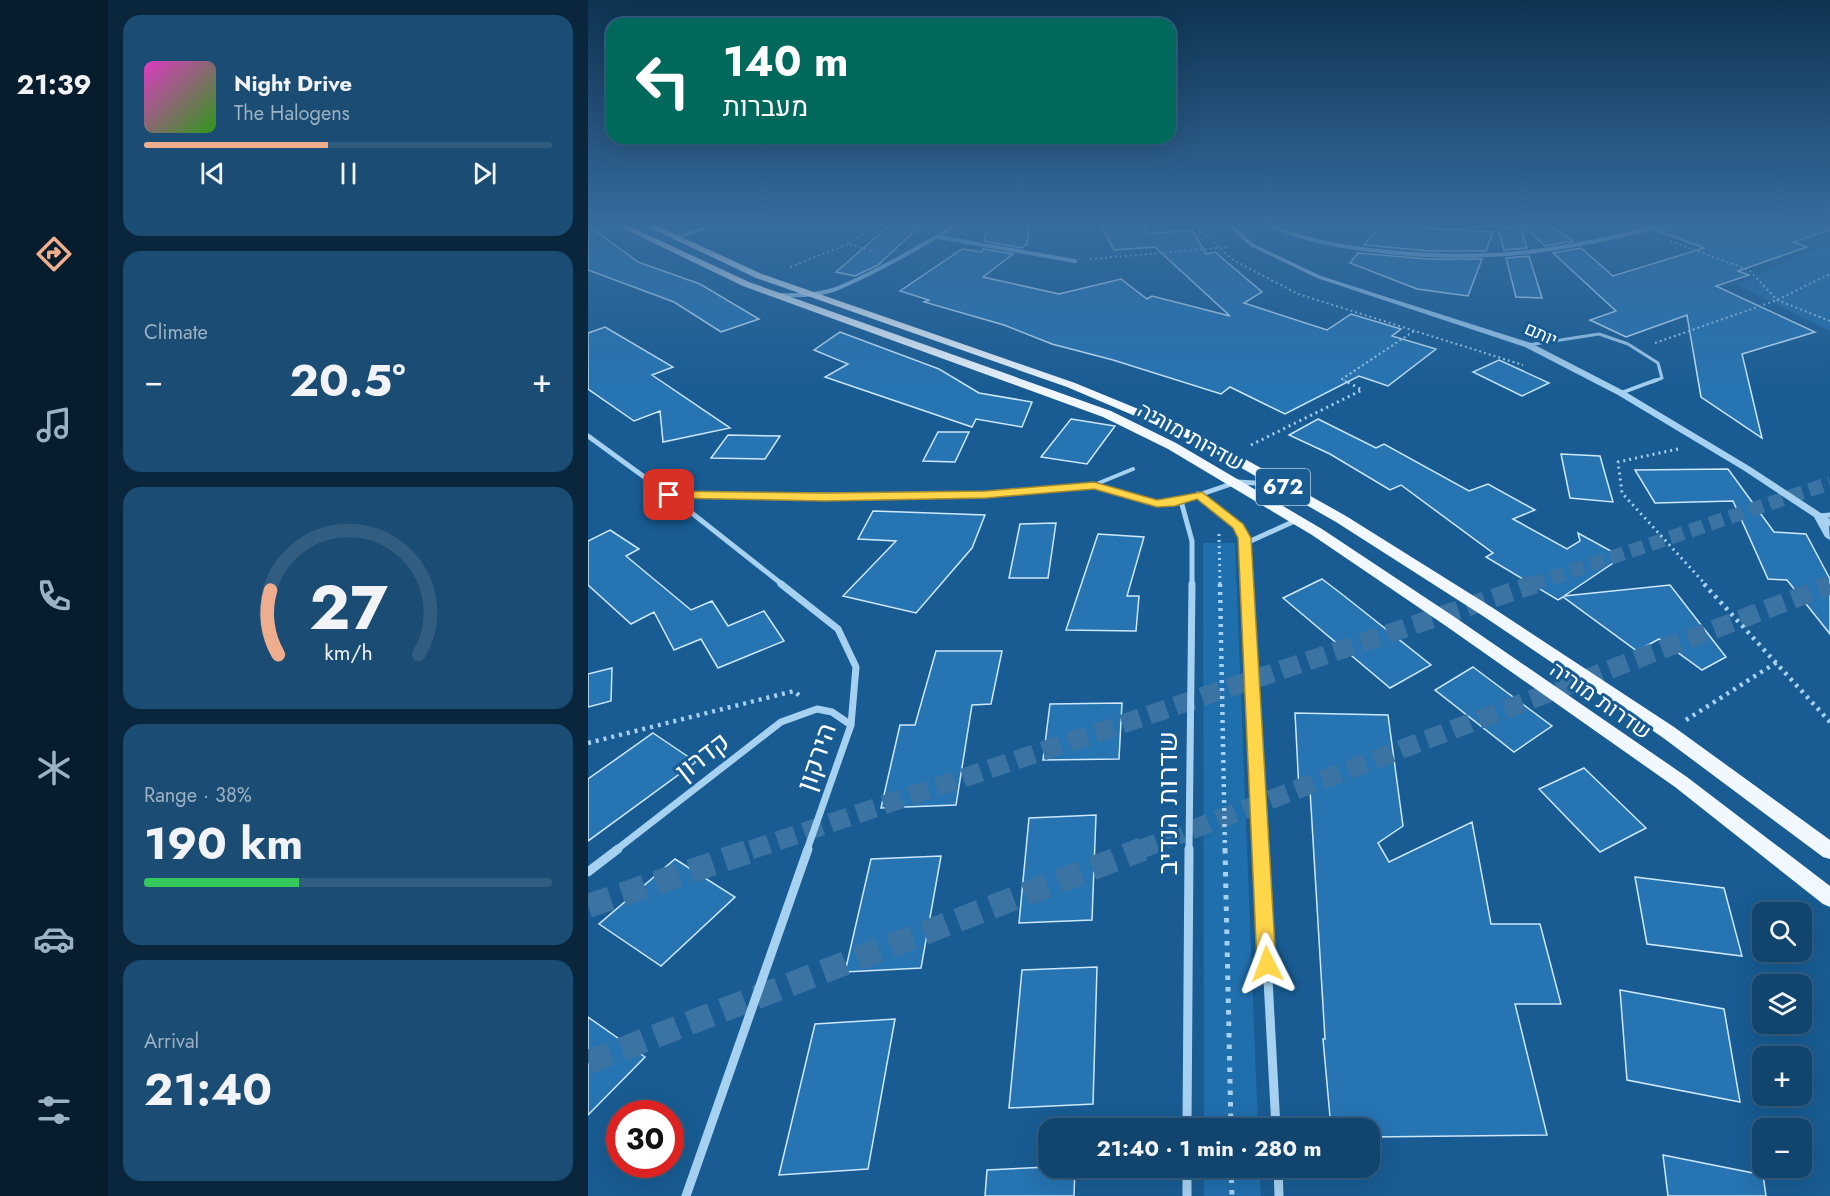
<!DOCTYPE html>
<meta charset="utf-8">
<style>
body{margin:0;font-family:Jost,Heebo,sans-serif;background:#1b4c73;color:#f1f3f6;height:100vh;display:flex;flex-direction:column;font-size:22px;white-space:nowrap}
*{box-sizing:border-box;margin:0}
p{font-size:20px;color:#9cb1c2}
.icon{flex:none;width:33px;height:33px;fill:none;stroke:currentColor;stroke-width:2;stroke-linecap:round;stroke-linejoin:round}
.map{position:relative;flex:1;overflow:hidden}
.side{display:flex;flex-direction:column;gap:15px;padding:15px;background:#0a263c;width:480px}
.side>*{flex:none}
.banner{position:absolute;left:18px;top:18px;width:570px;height:126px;border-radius:18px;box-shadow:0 6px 24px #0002,0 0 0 2px #315d81;background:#00695c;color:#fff;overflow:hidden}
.controls{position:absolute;left:1164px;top:902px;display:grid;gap:12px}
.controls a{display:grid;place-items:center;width:60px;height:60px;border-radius:12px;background:#12456e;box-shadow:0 6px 24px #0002,0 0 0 2px #315d81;font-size:30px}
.speed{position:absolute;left:18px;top:1100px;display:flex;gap:12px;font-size:30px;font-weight:700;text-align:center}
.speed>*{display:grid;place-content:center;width:78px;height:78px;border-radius:50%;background:#12456e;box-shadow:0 6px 24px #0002,0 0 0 2px #315d81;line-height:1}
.speed .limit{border:9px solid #d22;background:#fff;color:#111}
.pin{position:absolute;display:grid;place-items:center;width:51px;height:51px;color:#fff;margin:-26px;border-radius:12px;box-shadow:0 3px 9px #0006}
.me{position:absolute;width:66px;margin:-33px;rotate:357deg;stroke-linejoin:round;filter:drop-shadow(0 0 4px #0008)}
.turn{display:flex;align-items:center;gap:21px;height:126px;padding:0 18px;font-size:27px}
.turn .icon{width:78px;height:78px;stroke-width:2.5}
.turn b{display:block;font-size:42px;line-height:51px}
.big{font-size:45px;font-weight:700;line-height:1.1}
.side .widget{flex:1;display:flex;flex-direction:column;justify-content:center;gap:9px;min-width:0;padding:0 21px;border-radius:18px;background:#1b4c73}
.side .dial{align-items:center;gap:0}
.dial svg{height:156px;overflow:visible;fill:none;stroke:#315d81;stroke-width:7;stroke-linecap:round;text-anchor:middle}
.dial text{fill:#f1f3f6;stroke:none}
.song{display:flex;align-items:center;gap:18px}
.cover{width:72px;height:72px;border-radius:9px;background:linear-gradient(135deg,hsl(310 70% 55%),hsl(110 70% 35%))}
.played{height:6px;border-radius:3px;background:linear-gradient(90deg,#eead8d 45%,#315d81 45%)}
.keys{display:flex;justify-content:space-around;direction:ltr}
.heat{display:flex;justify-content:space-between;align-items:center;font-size:33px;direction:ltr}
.charge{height:9px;border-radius:4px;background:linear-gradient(90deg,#34c759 38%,#315d81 0)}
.trip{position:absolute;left:450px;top:1118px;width:342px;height:60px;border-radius:18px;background:#12456e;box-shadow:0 6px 24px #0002,0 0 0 2px #315d81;font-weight:700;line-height:60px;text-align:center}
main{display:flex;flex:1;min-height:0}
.tabs{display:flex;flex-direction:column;width:108px;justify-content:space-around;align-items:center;background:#071c2c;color:#9cb1c2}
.tabs .icon{width:42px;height:42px}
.tabs .active{color:#eead8d}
.tabs b{font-size:27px;color:#f1f3f6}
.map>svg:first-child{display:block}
</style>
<main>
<nav class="tabs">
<b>21:39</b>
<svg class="icon active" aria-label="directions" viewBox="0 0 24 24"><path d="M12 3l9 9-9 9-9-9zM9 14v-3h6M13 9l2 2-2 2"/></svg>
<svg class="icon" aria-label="music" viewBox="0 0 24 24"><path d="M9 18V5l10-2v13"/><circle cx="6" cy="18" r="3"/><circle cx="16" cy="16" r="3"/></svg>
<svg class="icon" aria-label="phone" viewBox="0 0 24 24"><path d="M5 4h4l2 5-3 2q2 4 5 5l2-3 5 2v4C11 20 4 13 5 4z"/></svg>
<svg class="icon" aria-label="climate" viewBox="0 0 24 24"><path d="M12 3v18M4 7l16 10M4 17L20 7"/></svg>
<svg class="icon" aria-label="car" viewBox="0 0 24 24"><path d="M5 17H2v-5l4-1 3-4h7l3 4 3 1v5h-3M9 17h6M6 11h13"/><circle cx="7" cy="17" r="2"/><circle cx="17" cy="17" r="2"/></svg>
<svg class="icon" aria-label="filters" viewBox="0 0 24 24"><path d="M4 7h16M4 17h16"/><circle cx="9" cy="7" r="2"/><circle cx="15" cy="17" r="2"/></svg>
</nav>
<section class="side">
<div class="widget">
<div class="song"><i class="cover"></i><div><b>Night Drive</b><p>The Halogens</p></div></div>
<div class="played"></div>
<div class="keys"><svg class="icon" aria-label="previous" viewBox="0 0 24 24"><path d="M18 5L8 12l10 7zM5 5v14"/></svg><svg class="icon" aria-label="pause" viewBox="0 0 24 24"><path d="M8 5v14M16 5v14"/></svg><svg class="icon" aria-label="next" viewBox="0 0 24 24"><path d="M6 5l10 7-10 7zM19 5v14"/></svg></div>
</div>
<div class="widget"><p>Climate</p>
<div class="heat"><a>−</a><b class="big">20.5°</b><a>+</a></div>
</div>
<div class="widget dial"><svg viewBox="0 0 100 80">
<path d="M14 69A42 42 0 1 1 86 69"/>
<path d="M14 69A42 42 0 0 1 10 36" stroke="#eead8d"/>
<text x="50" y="56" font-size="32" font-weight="700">27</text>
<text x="50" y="72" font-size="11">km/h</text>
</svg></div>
<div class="widget"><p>Range · 38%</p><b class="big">190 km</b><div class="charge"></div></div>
<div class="widget"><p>Arrival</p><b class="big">21:40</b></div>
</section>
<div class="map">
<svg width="1242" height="1196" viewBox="0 0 1242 1196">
<rect width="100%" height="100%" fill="#185c93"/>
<path fill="#206fad" d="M1242,241V331L1150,285Z
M615,543H647L670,1128H616Z
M616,1167H671L673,1196H616Z"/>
<path fill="#2674b2" stroke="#cee8fb" stroke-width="1.5" d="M0,225L50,262L112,284L171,319L133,332L86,302L0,270Z
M302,225H333L290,265L267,276L248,272Z
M399,225H441L439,244L434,248L396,241Z
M513,225H556L561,234L604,230L618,254L627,252L674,292L656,303L739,330L763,314L813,329L804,336L848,349L800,386L771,376L697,414L642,387L633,394L525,360L464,344L416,325L336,302L341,300L312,291L374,249L394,252L395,249L425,254L395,277L471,294L533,279L559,299L564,296L642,316L567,247L526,250Z
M793,225H838L835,228L905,232L898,251H840L776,245Z
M935,225H961L985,241L957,246Z
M1081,225H1242V230L1205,242L1219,247L1150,271L1161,275L1128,286L1227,332L1154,354L1174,438L1113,397L1099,315L1038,337L1002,320L1028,311L965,253L993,248L1025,276L1116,248L1070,231L1079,229Z
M932,226L939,248L916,250L910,229Z
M770,253L839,259H894L880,296L829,289L762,263Z
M941,256L954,298L928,297L918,258Z
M17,327L85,367L64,375L142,428L75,442L72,411L46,421L0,389V333Z
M252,332L351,369L391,393L444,402L434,427L388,419L384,427L237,377L260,364L226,350Z
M911,360L961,383L934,396L885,372Z
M483,419L527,426L499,464L453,457Z
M730,419L788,448L796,444L881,491L900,484L947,510L925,519L979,549L992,541L990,533L1034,557L976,596L1082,585L1138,657L1114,670L1071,639L1049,651L975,597L970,600L898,557L905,553L813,485L802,490L742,454L701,435Z
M350,432H381L367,462L335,461Z
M140,435L192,436L177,459L123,458Z
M973,454L1012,456L1025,502L982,498Z
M1140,469L1186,532L1218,534L1242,579V634L1199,580L1180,579L1145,501L1067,503L1047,470Z
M285,511L315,512L397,515L384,548L328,613L255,596L308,541L270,539Z
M468,523L460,578H421L432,524Z
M22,530L51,549L38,556L103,610L124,601L140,626L176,611L196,641L130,668L113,639L86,650L66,612L43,624L0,585V541Z
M510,534L556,537L539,596H551L548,631L478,630Z
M734,579L755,595L843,665L802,688L695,598Z
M348,651H414L403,704L384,705L368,805L293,808L312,725H327Z
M885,667L964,726L926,752L847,690Z
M24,668L23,701L0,707V674Z
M534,703L531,759L455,760L462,704Z
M707,713L800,715L815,826L790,843L801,862L884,822L903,924H952L973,1004H927L959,1135L782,1137V1128H743L735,1039H737L722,790H711Z
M65,733L108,762L0,841V779Z
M996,768L1058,828L1012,852L951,789Z
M508,815L504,920L431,923L441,818Z
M353,856L333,968L257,972L283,859Z
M87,859L147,897L73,966L11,924Z
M1047,877L1136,888L1154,956L1059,944Z
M509,967L505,1104L421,1108L434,970Z
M1032,990L1136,1009L1152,1102L1039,1080Z
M0,1017L57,1057L0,1115Z
M307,1019L280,1169L191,1175L227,1024Z
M1075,1155L1175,1175L1178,1196H1080Z
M460,1167H487L486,1196H397L399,1170Z"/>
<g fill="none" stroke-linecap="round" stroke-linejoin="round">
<path stroke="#3b74a3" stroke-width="14" stroke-dasharray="14 7" stroke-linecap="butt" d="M943,585L1242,483"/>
<path stroke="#3b74a3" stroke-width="19" stroke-dasharray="19 9" stroke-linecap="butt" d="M163,850L947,584
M551,850L1242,585"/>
<path stroke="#3b74a3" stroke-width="24" stroke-dasharray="24 12" stroke-linecap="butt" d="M0,906L168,849
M0,1062L555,849"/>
<path stroke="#a7d1f0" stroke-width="2" stroke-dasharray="2 3" stroke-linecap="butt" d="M287,225L260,244L287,252
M607,225L645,260L710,294L935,365
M233,229L243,225
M756,230L770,225
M1082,241L1161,270L1189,300L1242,321
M502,259L641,247
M202,267L260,244
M1067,343L1189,300L1242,274
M759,382L754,379L826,331"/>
<path stroke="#a7d1f0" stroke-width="3" stroke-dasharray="2 4" stroke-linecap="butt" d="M663,445L774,390L756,380
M1090,449L1030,462L1034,493L1118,585
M631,534L632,585"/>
<path stroke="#a7d1f0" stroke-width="4.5" stroke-dasharray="3 5" stroke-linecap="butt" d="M632,584L637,850
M1116,584L1242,722
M1098,720L1189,662
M0,743L206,691L213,697"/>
<path stroke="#a7d1f0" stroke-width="5" stroke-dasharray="4.5 7" stroke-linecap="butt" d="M637,849L643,1128
M643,1167L644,1196"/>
<path stroke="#a7d1f0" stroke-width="3" d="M88,238L125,225
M940,345L1011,334L1040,344L1070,363L1074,378L1064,382"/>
<path stroke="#a7d1f0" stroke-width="4" d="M1033,393L1068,380
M506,485L545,469"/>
<path stroke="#a7d1f0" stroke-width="4" d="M682,225C720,242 760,248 802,252C906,263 977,250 1077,225
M350,237L487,261
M193,295C212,296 230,295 248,289C284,274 335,246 367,225"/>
<path stroke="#a7d1f0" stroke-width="5" d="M0,436L81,495L195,585
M610,494L650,526L657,538L659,585
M81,495H398L506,485L569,503L593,501
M1231,516L1242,515
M656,544L709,520
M604,585V541L593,501L649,482L685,484"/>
<path stroke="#a7d1f0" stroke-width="7" d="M193,584L250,629L268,667L263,725L219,850
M659,584L673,850
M28,850L193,722L229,709L244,712L263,725
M601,850L604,584"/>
<path stroke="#a7d1f0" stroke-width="9" d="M673,849L688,1128
M0,872L30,849
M599,1128L601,849
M599,1167V1196
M690,1167L691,1196
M98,1196L220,849"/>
<path fill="#a7d1f0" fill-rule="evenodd" d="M639,225H645L666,244L733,276L943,343L1036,391L1161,466L1242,519V526H1241L1242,540L1237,537L1226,517L1155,470L1030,395L937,347L729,278L662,246Z"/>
<path fill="#f1f8ff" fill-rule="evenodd" d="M28,225H39L161,282L523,411L588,443L734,529L868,618L1099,777L1242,886V907L1235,904L1087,787L858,626L724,535L580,449L515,417L155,286Z
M56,225H67L174,274L487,383L616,436L758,516L905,608L1086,727L1242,840V859L1235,857L1074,737L895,616L748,522L608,442L479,387L168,278Z"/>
</g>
<linearGradient id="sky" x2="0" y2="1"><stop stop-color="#0d3351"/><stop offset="0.57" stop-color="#376c9e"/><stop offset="1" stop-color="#376c9e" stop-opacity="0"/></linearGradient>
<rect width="1242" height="392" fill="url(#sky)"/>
<path fill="#ffd54a" stroke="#a68a30" stroke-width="1.5" d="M506,482L569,500L614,492L655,524L663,538L688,964L686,971L679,973L672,971L669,964L650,538L645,528L609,499L587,506L569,507L506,489L398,498L237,501L81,498L75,495L81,491L237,493L398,491Z"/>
<g text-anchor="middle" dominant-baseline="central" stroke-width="6" stroke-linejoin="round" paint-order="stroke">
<g font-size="18" fill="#fff" stroke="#185c93">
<text transform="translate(953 334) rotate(24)">יותם</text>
</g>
<rect fill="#185c93" stroke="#bacedf" stroke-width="1.5" x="668" y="469" width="54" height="36" rx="4.5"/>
<g font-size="21" font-weight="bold" fill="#fff">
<text x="695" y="487">672</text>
</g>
<g font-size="22" fill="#fff" stroke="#185c93">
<text transform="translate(603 436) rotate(29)">שדרות מוריה</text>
<text transform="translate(1013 700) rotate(35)">שדרות מוריה</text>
</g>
<g font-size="27" fill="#fff" stroke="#185c93">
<text transform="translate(114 756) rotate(-38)">קדרון</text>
<text transform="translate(228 757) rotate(-71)">הירקון</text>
<text transform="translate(579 803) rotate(-90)">שדרות הנדיב</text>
</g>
</g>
</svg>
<div class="controls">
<a><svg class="icon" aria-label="search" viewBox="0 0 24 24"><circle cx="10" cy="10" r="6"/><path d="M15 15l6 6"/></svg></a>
<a><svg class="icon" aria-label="layers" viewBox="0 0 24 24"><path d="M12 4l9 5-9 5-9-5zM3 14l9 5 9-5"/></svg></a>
<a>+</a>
<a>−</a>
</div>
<div class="speed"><div class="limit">30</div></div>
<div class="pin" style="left:81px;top:495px;background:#d93025"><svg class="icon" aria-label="arrive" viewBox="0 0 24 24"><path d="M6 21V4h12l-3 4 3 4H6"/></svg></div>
<svg class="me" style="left:679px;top:964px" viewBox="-20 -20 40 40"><path d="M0-17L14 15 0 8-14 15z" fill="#ffd54a" stroke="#fff" stroke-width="4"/></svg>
<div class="trip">21:40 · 1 min · 280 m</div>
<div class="banner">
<div class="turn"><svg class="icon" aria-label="left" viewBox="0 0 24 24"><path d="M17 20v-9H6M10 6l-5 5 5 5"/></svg><div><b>140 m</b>מעברות</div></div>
</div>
</div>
</main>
